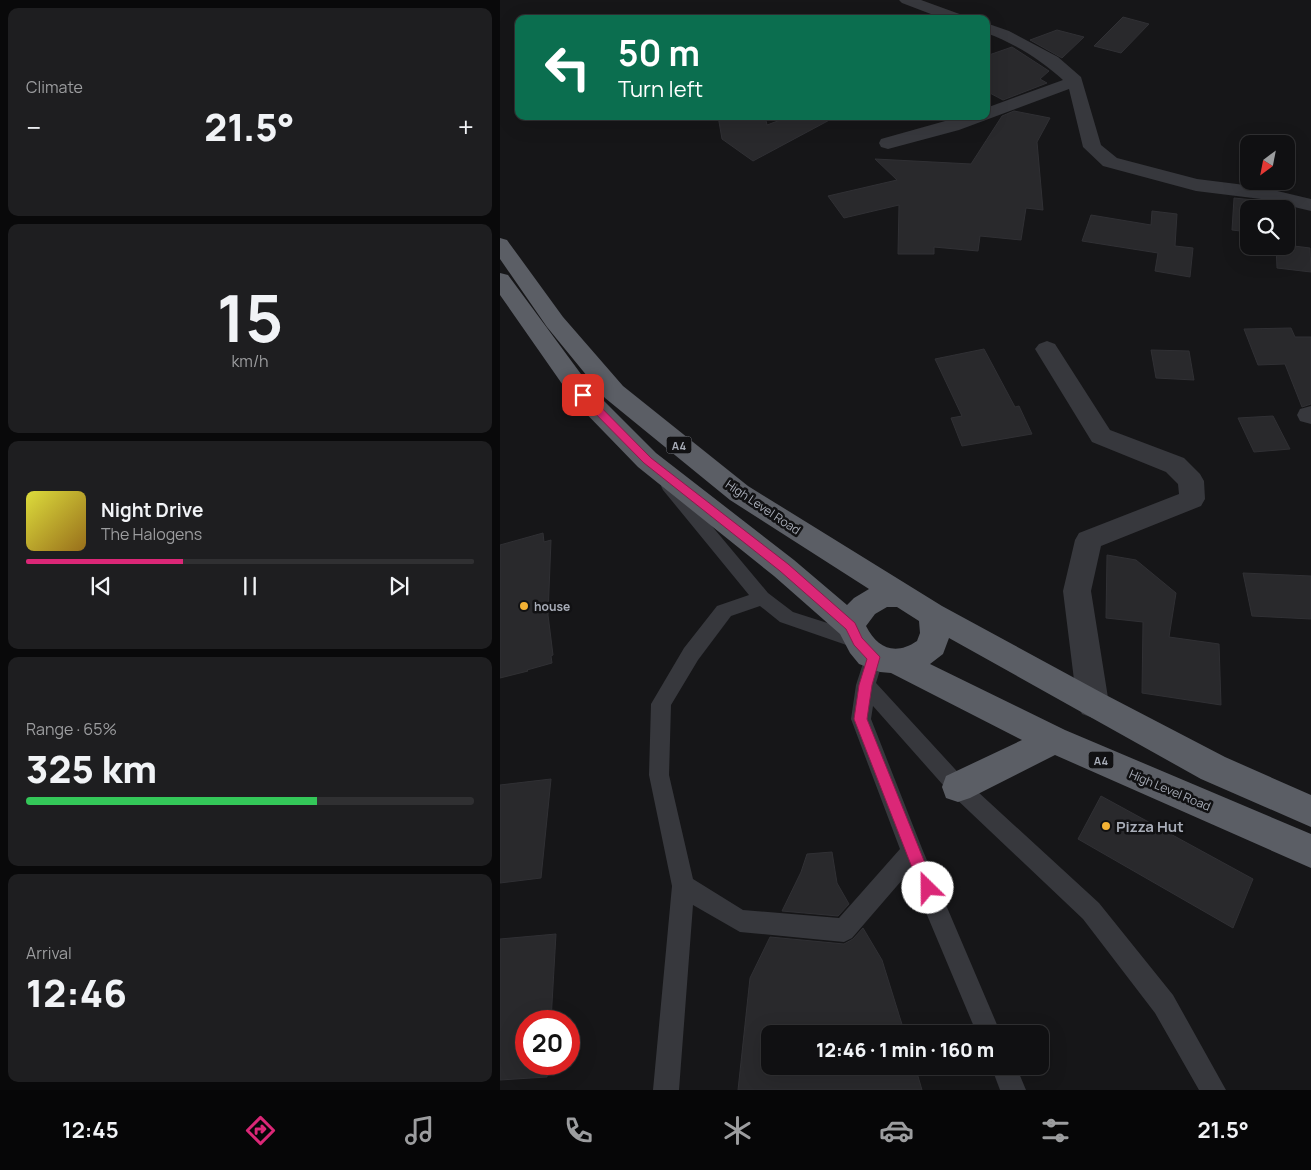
<!DOCTYPE html>
<meta charset="utf-8">
<style>
body{margin:0;font-family:Manrope,sans-serif;background:#1e1e20;color:#f1f3f6;height:100vh;display:flex;flex-direction:column;font-size:19px;white-space:nowrap}
*{box-sizing:border-box;margin:0}
p{font-size:16px;color:#9c9d9f}
.icon{flex:none;width:28px;height:28px;fill:none;stroke:currentColor;stroke-width:2;stroke-linecap:round;stroke-linejoin:round}
.map{position:relative;flex:1;overflow:hidden}
.sheet{display:flex;flex-direction:column;gap:8px;padding:8px;background:#09090a;width:500px}
.sheet>*{flex:none}
.hud{position:absolute;left:15px;top:15px;width:475px;height:105px;border-radius:10px;box-shadow:0 5px 20px #0002,0 0 0 1px #303032;background:#0b6e4f;color:#fff;overflow:hidden}
.needle{width:32px;rotate:212deg}
.controls{position:absolute;left:740px;top:135px;display:grid;gap:10px}
.controls a{display:grid;place-items:center;width:55px;height:55px;border-radius:10px;background:#101012;box-shadow:0 5px 20px #0002,0 0 0 1px #303032;font-size:25px}
.speed{position:absolute;left:15px;top:1010px;display:flex;gap:10px;font-size:25px;font-weight:700;text-align:center}
.speed>*{display:grid;place-content:center;width:65px;height:65px;border-radius:50%;background:#101012;box-shadow:0 5px 20px #0002,0 0 0 1px #303032;line-height:1}
.speed .limit{border:8px solid #d22;background:#fff;color:#111}
.pin{position:absolute;display:grid;place-items:center;width:42px;height:42px;color:#fff;margin:-21px;border-radius:10px;box-shadow:0 2px 8px #0006}
.me{position:absolute;width:55px;margin:-28px;rotate:337deg;stroke-linejoin:round;filter:drop-shadow(0 0 4px #0008)}
.turn{display:flex;align-items:center;gap:18px;height:105px;padding:0 20px;font-size:22px}
.turn .icon{width:65px;height:65px;stroke-width:2.5}
.turn b{display:block;font-size:35px;line-height:42px}
.big{font-size:38px;font-weight:800;line-height:1.1}
.sheet .card{flex:1;display:flex;flex-direction:column;justify-content:center;gap:8px;min-width:0;padding:0 18px;border-radius:10px;background:#1e1e20}
.sheet .dial{align-items:center;gap:0}
.dial b{font-size:65px;line-height:1}
.song{display:flex;align-items:center;gap:15px}
.cover{width:60px;height:60px;border-radius:8px;background:linear-gradient(135deg,hsl(60 70% 55%),hsl(40 70% 35%))}
.played{height:5px;border-radius:2px;background:linear-gradient(90deg,#db2777 35%,#303032 35%)}
.keys{display:flex;justify-content:space-around;direction:ltr}
.heat{display:flex;justify-content:space-between;align-items:center;font-size:28px;direction:ltr}
.charge{height:8px;border-radius:4px;background:linear-gradient(90deg,#34c759 65%,#303032 0)}
.trip{position:absolute;left:261px;top:1025px;width:288px;height:50px;border-radius:10px;background:#101012;box-shadow:0 5px 20px #0002,0 0 0 1px #303032;font-weight:800;line-height:50px;text-align:center}
.dock{display:flex;height:80px;justify-content:space-around;align-items:center;background:#060607;color:#9c9d9f}
.dock .icon{width:35px;height:35px}
.dock .active{color:#db2777}
.dock b{font-size:22px;color:#f1f3f6}
main{display:flex;flex:1;min-height:0}
.map>svg:first-child{display:block}
</style>
<main>
<section class="sheet">
<div class="card"><p>Climate</p>
<div class="heat"><a>−</a><b class="big">21.5°</b><a>+</a></div>
</div>
<div class="card dial"><b>15</b><p>km/h</p></div>
<div class="card">
<div class="song"><i class="cover"></i><div><b>Night Drive</b><p>The Halogens</p></div></div>
<div class="played"></div>
<div class="keys"><svg class="icon" aria-label="previous" viewBox="0 0 24 24"><path d="M18 5L8 12l10 7zM5 5v14"/></svg><svg class="icon" aria-label="pause" viewBox="0 0 24 24"><path d="M8 5v14M16 5v14"/></svg><svg class="icon" aria-label="next" viewBox="0 0 24 24"><path d="M6 5l10 7-10 7zM19 5v14"/></svg></div>
</div>
<div class="card"><p>Range · 65%</p><b class="big">325 km</b><div class="charge"></div></div>
<div class="card"><p>Arrival</p><b class="big">12:46</b></div>
</section>
<div class="map">
<svg width="811" height="1090" viewBox="0 0 811 1090">
<rect width="100%" height="100%" fill="#161618"/>
<path fill="#29292c" stroke="#303034" d="M623,17L649,24L621,53L594,46Z
M557,30L584,37L562,58L530,40Z
M512,47L549,71L540,79L547,83L503,100L486,91V56Z
M514,111L550,118L537,142L543,210L526,208L521,240L480,236L478,251L434,247V254H398L399,205L344,218L328,196L397,180L375,159L471,164L502,116Z
M218,116H265L267,125L291,116H337L253,161L222,139Z
M734,198L763,201L762,209H749V232L732,230Z
M652,211L677,214L675,246L693,248L690,277L655,271L658,253L582,241L591,215L651,225Z
M786,245L810,248L811,272L777,268L776,246Z
M791,328L795,337H811V404L802,407L785,364L758,365L744,329Z
M484,349L515,407L519,406L532,434L462,446L451,418L462,416L435,359Z
M651,350L689,351L694,380L656,378Z
M773,416L790,449L754,452L738,418Z
M43,533L44,542L51,540L48,615L53,655L51,656L52,663L27,670L28,671L0,678V545Z
M607,555L636,560L676,593L669,637L719,644L721,705L642,693L643,622L606,618Z
M743,573L811,576V619L752,616Z
M51,779L41,878L0,883V785Z
M601,796L753,879L733,928L578,839Z
M332,852L337,883L349,904L338,916L282,911L301,872L307,854Z
M363,928L382,960L405,1034H270V1066H415L422,1090H238L250,978L270,937L344,944L353,939Z
M56,934L51,1021H26V1064H48L47,1077L0,1080V939Z"/>
<g fill="none" stroke-linecap="round" stroke-linejoin="round">
<path fill="#37383d" fill-rule="evenodd" d="M169,480L175,482L268,593L293,612L365,635L367,641L365,647L358,649L280,622L260,606L231,616L198,660L171,705L169,775L193,879L243,910L339,918L400,849L351,719L356,685L367,651L374,649L381,651L384,657L376,683L465,780L599,903L673,995L726,1090H699L655,1013L583,919L451,794L373,706L371,719L423,851L501,1034H477L409,872L352,938L344,942L240,932L193,905L179,1090H153L172,886L149,775L151,704L184,648L217,606L249,595L163,490L161,486L163,482Z
M491,1066H516L526,1090H500Z"/>
<path fill="#37383d" fill-rule="evenodd" d="M399,0H421L465,16L467,19H444L402,3Z
M486,23L509,31L558,57L581,77L601,145L617,158L697,179L761,187L811,199V211L761,199L696,191L603,166L583,147L569,89L459,130L388,149L381,147L379,143L381,139L463,116H486V108L563,80C541,60 514,43 486,33Z
M547,341L555,344L610,430L684,458L700,474L704,481L705,499L701,506L601,546L591,591L609,704L604,714L593,718L582,714L577,704L563,591L575,540L579,533L679,494L678,484L666,472L592,442L535,349L539,344Z
M811,406V424L800,421L797,415L800,409Z"/>
<path fill="#5b5e65" fill-rule="evenodd" d="M0,238L7,240L63,317L123,386L248,486L442,606L604,694L725,757L811,795V827L701,779L449,638L443,654L430,664L565,730L811,834V868L555,755L470,798L458,802L446,798L442,787L446,776L522,740L391,673L380,672L359,664L350,653L340,634L274,576L138,467L74,401L0,295V273L8,275L92,389L156,453L294,560L347,605L354,598L369,589L230,500L105,398L47,327L0,259ZM387,607H397L419,621L420,633L417,641C395,656 377,648 366,626L375,614Z"/>
</g>
<path fill="#db2777" stroke="#8e194d" d="M83,392L87,393L151,458L288,564L355,623L362,638L380,657L372,685L367,719L435,888L433,893L428,895L422,893L354,719L359,685L367,659L354,645L346,629L280,571L144,463L80,398L78,395Z"/>
<g fill="#f2b134" stroke="#111113" stroke-width="2">
<circle cx="24" cy="606" r="5"/>
<circle cx="606" cy="826" r="5"/>
</g>
<g text-anchor="middle" dominant-baseline="central" stroke-width="5" stroke-linejoin="round" paint-order="stroke">
<g fill="#111113" stroke="#7b7e86" stroke-width="1">
<rect x="166.5" y="436.5" width="25" height="17" rx="4"/>
<rect x="588.5" y="751.5" width="25" height="17" rx="4"/>
</g>
<g font-size="11" font-weight="bold" fill="#a8adb8">
<text x="179" y="445">A4</text>
<text x="601" y="760">A4</text>
</g>
<g font-size="12" fill="#a8adb8" stroke="#111113">
<text transform="translate(263 507) rotate(34)">High Level Road</text>
<text transform="translate(670 790) rotate(23)">High Level Road</text>
</g>
<g font-size="12" font-weight="bold" fill="#a8adb8" stroke="#111113" text-anchor="start">
<text x="34" y="606">house</text>
</g>
<g font-size="15" font-weight="bold" fill="#a8adb8" stroke="#111113" text-anchor="start">
<text x="616" y="826">Pizza Hut</text>
</g>
</g>
</svg>
<div class="controls">
<a><svg class="needle" viewBox="-14 -14 28 28"><path d="M0-13l5 13h-10z" fill="#e53935"/><path d="M0 13l5-13h-10z" fill="#9c9d9f"/></svg></a>
<a><svg class="icon" aria-label="search" viewBox="0 0 24 24"><circle cx="10" cy="10" r="6"/><path d="M15 15l6 6"/></svg></a>
</div>
<div class="speed"><div class="limit">20</div></div>
<div class="pin" style="left:83px;top:395px;background:#d93025"><svg class="icon" aria-label="arrive" viewBox="0 0 24 24"><path d="M6 21V4h12l-3 4 3 4H6"/></svg></div>
<svg class="me" style="left:428px;top:888px" viewBox="-20 -20 40 40"><circle r="19" fill="#fff"/><path d="M0-13L10 11 0 6-10 11z" fill="#db2777"/></svg>
<div class="trip">12:46 · 1 min · 160 m</div>
<div class="hud">
<div class="turn"><svg class="icon" aria-label="left" viewBox="0 0 24 24"><path d="M17 20v-9H6M10 6l-5 5 5 5"/></svg><div><b>50 m</b>Turn left</div></div>
</div>
</div>
</main>
<nav class="dock">
<b>12:45</b>
<svg class="icon active" aria-label="directions" viewBox="0 0 24 24"><path d="M12 3l9 9-9 9-9-9zM9 14v-3h6M13 9l2 2-2 2"/></svg>
<svg class="icon" aria-label="music" viewBox="0 0 24 24"><path d="M9 18V5l10-2v13"/><circle cx="6" cy="18" r="3"/><circle cx="16" cy="16" r="3"/></svg>
<svg class="icon" aria-label="phone" viewBox="0 0 24 24"><path d="M5 4h4l2 5-3 2q2 4 5 5l2-3 5 2v4C11 20 4 13 5 4z"/></svg>
<svg class="icon" aria-label="climate" viewBox="0 0 24 24"><path d="M12 3v18M4 7l16 10M4 17L20 7"/></svg>
<svg class="icon" aria-label="car" viewBox="0 0 24 24"><path d="M5 17H2v-5l4-1 3-4h7l3 4 3 1v5h-3M9 17h6M6 11h13"/><circle cx="7" cy="17" r="2"/><circle cx="17" cy="17" r="2"/></svg>
<svg class="icon" aria-label="filters" viewBox="0 0 24 24"><path d="M4 7h16M4 17h16"/><circle cx="9" cy="7" r="2"/><circle cx="15" cy="17" r="2"/></svg>
<b>21.5°</b>
</nav>
